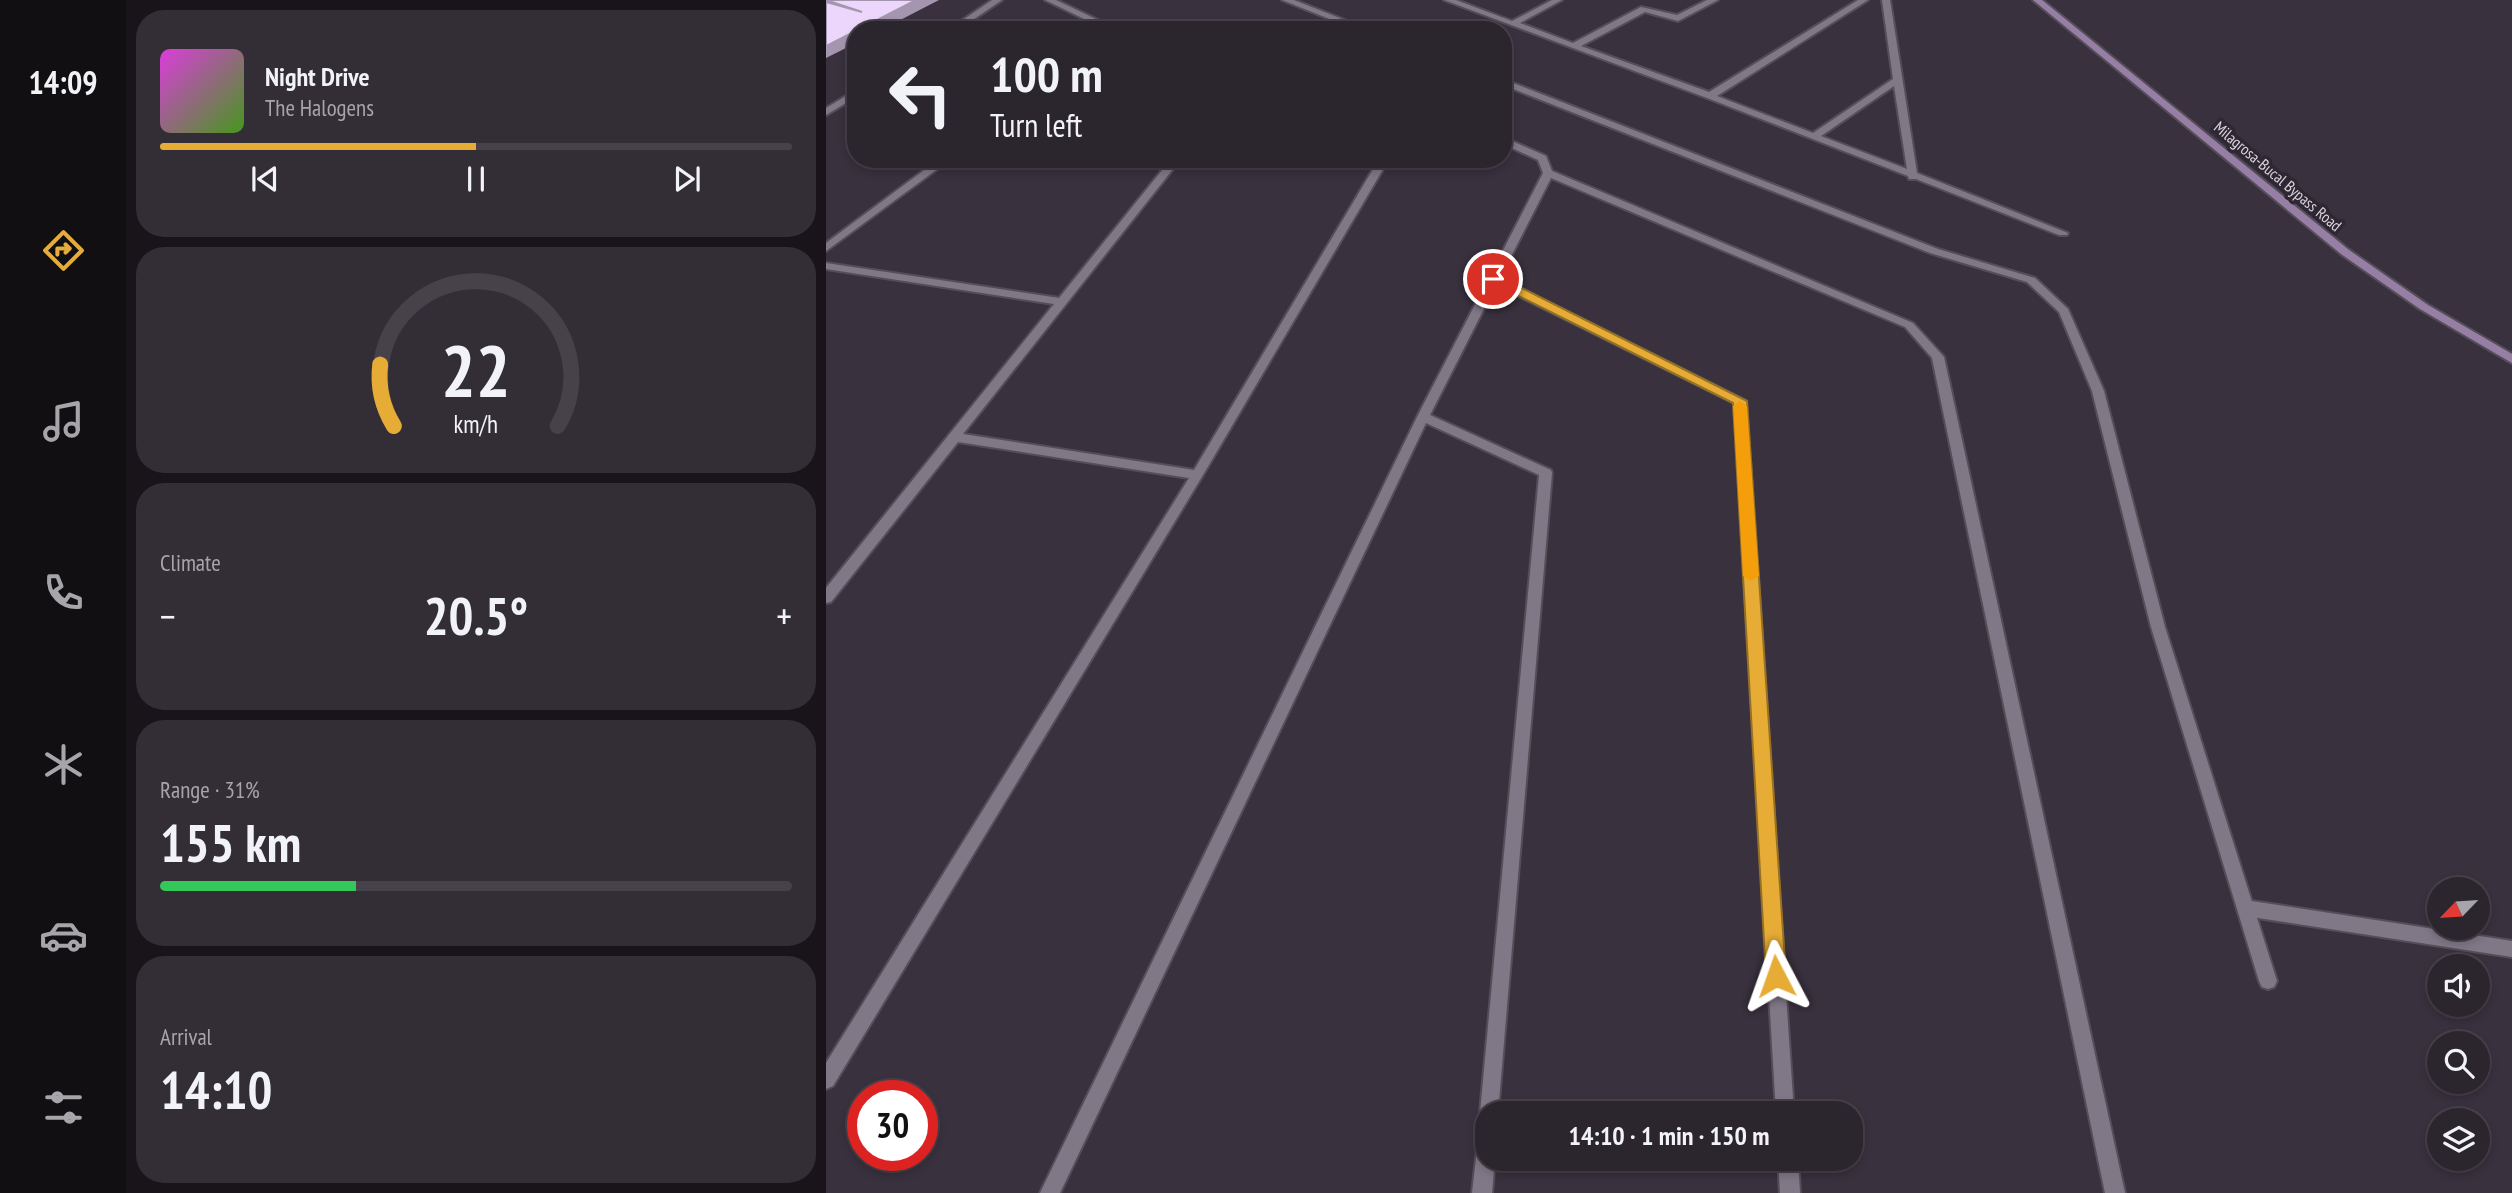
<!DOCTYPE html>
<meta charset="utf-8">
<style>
body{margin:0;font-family:"PT Sans Narrow",sans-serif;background:#332d36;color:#f1f3f6;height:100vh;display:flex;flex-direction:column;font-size:26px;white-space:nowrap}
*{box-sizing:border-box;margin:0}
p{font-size:23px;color:#a6a5aa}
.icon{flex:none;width:38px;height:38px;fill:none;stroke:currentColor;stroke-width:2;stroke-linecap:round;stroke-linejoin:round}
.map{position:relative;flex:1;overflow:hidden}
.details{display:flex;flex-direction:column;gap:10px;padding:10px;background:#181419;width:700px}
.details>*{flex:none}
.banner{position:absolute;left:21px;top:21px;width:665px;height:147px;border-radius:28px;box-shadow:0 4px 10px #0003,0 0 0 2px #47424a;background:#2b252e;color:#f1f3f6;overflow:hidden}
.needle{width:46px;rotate:245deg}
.controls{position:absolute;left:1601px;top:877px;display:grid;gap:14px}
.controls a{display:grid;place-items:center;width:63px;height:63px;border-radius:50%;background:#2b252e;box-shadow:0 4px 10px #0003,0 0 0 2px #47424a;font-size:35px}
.speed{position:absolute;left:21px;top:1080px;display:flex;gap:14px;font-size:35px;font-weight:700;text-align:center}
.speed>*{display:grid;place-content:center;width:91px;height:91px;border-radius:50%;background:#2b252e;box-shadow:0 4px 10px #0003,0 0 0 2px #47424a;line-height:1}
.speed .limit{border:10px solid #d22;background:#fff;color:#111}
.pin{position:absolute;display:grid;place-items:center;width:60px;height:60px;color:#fff;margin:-30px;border:4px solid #fff;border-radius:50%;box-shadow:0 2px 7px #0007}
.me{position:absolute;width:77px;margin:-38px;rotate:356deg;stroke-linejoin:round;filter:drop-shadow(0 0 5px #0008)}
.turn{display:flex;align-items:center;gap:24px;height:147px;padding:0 28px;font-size:32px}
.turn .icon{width:91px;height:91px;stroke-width:2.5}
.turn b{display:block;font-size:49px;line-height:60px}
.big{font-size:52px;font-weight:600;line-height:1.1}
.details .widget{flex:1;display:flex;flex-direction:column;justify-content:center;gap:10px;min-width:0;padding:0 24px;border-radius:28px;background:#332d36}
.details .dial{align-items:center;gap:0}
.dial svg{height:182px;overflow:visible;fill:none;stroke:#47424a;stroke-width:7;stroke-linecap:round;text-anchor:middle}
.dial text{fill:#f1f3f6;stroke:none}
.song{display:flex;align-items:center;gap:21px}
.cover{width:84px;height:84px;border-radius:10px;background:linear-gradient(135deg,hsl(300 70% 55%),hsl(100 70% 35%))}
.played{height:7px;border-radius:4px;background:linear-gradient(90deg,#e6ac36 50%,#47424a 50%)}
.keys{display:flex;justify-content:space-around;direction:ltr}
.heat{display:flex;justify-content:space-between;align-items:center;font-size:38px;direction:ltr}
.charge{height:10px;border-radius:5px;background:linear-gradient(90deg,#34c759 31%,#47424a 0)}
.trip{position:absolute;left:649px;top:1101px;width:388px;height:70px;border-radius:28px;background:#2b252e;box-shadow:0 4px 10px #0003,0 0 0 2px #47424a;font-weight:600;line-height:70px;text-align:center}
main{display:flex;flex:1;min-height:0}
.tabs{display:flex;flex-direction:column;width:126px;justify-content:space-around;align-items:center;background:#110f12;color:#a6a5aa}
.tabs .icon{width:49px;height:49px}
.tabs .active{color:#e6ac36}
.tabs b{font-size:32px;color:#f1f3f6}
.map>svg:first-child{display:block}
</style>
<main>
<nav class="tabs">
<b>14:09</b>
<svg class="icon active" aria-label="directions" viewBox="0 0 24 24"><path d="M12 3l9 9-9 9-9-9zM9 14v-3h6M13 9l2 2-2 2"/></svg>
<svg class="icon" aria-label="music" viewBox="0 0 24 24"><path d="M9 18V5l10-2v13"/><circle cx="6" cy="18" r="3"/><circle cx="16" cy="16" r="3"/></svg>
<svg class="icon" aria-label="phone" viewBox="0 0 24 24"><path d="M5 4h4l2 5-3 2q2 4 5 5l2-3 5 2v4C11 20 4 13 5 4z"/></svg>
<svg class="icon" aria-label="climate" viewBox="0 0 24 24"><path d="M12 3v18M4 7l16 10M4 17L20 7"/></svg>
<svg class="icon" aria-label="car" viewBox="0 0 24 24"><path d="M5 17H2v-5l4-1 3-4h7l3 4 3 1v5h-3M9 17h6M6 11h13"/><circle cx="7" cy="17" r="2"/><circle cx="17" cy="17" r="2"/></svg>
<svg class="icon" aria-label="filters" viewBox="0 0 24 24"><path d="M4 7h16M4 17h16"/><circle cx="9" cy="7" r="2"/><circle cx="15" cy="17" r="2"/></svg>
</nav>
<section class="details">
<div class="widget">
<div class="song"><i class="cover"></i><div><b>Night Drive</b><p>The Halogens</p></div></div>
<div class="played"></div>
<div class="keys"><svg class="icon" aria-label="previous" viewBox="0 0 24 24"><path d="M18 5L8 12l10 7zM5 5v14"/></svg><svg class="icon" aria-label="pause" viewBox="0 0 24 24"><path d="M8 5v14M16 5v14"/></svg><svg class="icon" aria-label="next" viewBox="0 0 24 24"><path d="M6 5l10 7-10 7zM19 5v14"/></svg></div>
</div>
<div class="widget dial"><svg viewBox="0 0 100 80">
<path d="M14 69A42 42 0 1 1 86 69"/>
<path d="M14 69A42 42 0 0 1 8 42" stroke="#e6ac36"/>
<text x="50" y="56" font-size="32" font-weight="700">22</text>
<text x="50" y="72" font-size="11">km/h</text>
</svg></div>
<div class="widget"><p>Climate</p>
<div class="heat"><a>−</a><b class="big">20.5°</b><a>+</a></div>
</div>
<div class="widget"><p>Range · 31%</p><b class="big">155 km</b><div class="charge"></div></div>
<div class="widget"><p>Arrival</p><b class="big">14:10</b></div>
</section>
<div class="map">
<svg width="1686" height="1193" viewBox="0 0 1686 1193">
<rect width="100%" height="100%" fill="#39313e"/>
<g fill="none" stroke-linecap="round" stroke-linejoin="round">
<defs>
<path id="lane" d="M1419,900L1686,941V957L1419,916L1413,913L1411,908L1413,903Z"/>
<path id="street" d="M166,0H176L132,30H122Z
M219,0H230L293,30H281Z
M456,0H468L544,30H531Z
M618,0H630L686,21L726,0H736L694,23L747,43L815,7L851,15L881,0H892L852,21L819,12L755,46L883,92L1032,0H1042L891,96L987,133L1067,79L1056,0H1064L1091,173L1242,233L1241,235H1233L1090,179H1083L1082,176L881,98ZM1068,86L1081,169L995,136Z
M677,79L1112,249L1209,278L1242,309L1278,391L1339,627L1451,981L1448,987L1442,989L1436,987L1433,981L1325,627L1266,391L1233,312L1201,282L1104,253L677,85Z
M30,90V97L0,115V108Z
M677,137L720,156L726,171L1087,323L1118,357L1299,1193H1279L1106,358L1079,327L725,178L674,278L920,401L968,1113H950L908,403L670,285L604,415L725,470L726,473L672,1113H662V1122L656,1120L654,1113L713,475L600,423L234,1193H214L591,417L717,173L712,160L677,144Z
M113,159H125L0,251V243Z
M345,159H355L137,434L368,470L553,159H563L377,475L7,1086L0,1089V1063L363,478L132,442L5,602L0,603V588L228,304L0,269V263L233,298Z
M662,1124V1158H669L666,1193H646L653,1133L655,1126Z
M952,1158H972L974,1193H954Z"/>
<path id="secondary" d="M1207,0H1216L1523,250L1602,305L1686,354V363L1594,309L1515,254Z"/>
</defs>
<use href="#lane" stroke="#544e59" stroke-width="4"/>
<use href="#street" stroke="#544e59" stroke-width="4"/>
<use href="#secondary" stroke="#544e59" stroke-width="4"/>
<use href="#lane" fill="#817887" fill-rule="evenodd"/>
<use href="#street" fill="#817887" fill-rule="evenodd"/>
<use href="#secondary" fill="#977ea5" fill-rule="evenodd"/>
</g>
<path fill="#a596b0" d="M90,0H113L55,30H31Z
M30,31V43L0,58V46Z"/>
<path fill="#ecd6fb" stroke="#a596b0" stroke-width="2" d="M0,0H90L0,46V2L36,12Z"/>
<path fill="#e6ac36" stroke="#967023" stroke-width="2" d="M663,276H672L921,401L960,976L957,982L950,985L943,982L940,976L907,403L663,281Z"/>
<path fill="#f59e0b" d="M914,401L921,406L933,576L925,581L917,576L907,406Z"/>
<g text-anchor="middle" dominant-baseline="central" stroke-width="7" stroke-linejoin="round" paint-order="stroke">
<g font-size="16" fill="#dad5dd" stroke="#2f2734">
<text transform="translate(1452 176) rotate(40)">Milagrosa-Bucal Bypass Road</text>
</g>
</g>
</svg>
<div class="controls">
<a><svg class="needle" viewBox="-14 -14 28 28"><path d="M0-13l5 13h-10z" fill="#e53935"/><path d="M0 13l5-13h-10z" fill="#a6a5aa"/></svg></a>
<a><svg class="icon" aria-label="sound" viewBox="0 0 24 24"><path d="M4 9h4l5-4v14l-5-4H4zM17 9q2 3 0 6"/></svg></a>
<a><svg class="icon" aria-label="search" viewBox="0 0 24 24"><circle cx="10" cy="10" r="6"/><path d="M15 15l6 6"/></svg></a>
<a><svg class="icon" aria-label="layers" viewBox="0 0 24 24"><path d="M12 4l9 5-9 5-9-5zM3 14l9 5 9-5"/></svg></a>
</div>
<div class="speed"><div class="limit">30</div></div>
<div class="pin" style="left:667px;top:279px;background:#d93025"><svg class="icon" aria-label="arrive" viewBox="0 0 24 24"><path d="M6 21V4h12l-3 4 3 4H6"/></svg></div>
<svg class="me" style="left:950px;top:976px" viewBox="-20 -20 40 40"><path d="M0-17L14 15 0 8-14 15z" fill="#e6ac36" stroke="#fff" stroke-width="4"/></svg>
<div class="trip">14:10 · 1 min · 150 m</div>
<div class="banner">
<div class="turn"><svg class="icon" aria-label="left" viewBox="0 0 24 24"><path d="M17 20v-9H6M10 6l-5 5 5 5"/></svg><div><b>100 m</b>Turn left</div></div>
</div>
</div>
</main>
